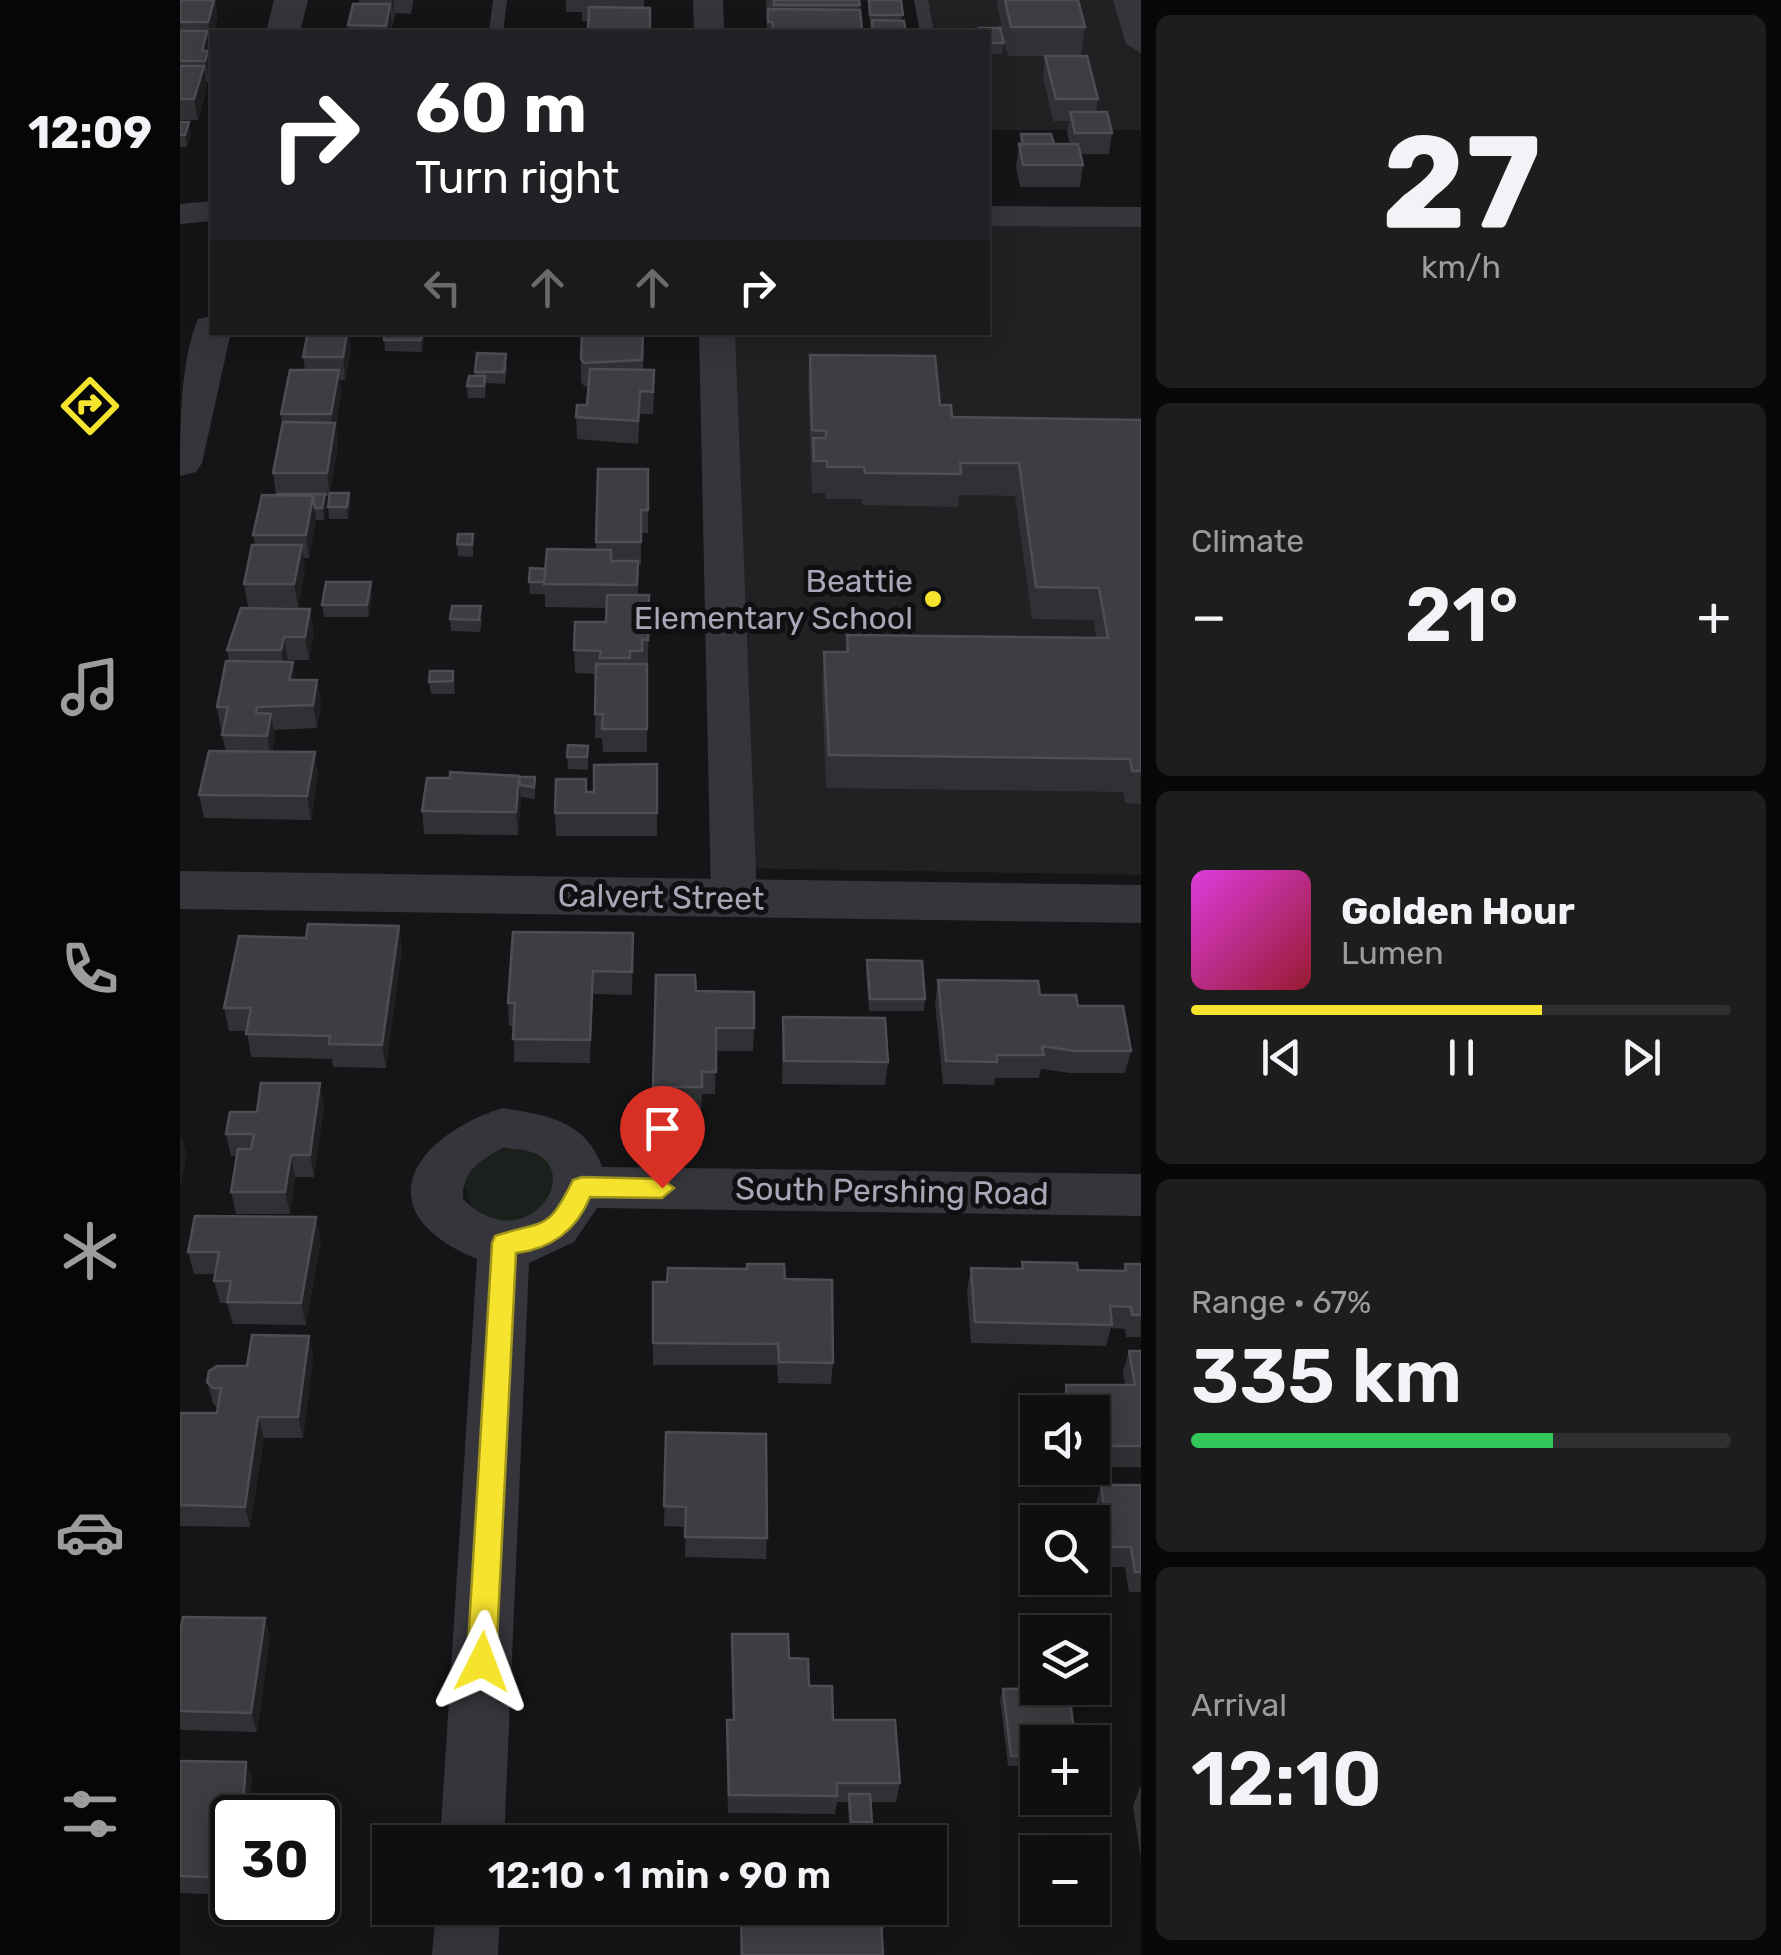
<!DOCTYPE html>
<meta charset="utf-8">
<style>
body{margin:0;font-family:Rubik,sans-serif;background:#1e1d1e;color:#f1f3f6;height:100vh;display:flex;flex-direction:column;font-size:38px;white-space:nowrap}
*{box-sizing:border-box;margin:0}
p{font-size:32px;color:#9c9c9f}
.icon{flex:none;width:55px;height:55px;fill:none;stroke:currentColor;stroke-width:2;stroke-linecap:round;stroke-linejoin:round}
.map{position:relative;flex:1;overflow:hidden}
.panel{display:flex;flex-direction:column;gap:15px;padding:15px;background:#090809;width:640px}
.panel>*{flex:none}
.banner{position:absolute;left:30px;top:30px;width:780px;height:305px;border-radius:0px;box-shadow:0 5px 25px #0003,0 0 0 2px #302f30;background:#202124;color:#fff;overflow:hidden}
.controls{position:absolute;left:840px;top:1395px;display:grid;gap:20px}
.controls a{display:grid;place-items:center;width:90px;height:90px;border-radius:0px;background:#100f10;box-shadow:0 5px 25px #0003,0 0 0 2px #302f30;font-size:50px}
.speed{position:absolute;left:30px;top:1795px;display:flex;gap:20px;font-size:50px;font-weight:700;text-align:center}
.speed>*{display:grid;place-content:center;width:130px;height:130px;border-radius:50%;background:#100f10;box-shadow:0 5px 25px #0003,0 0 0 2px #302f30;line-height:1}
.speed .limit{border:5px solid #111;border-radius:15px;background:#fff;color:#111}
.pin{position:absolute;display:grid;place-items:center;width:85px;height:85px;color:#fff;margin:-102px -42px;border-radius:50% 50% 50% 0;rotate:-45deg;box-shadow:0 0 10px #0007}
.pin .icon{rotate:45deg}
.me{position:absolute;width:110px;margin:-55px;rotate:3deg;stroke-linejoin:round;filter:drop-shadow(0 0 8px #0008)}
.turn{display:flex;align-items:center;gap:35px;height:210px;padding:0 40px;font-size:45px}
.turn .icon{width:130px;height:130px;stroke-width:2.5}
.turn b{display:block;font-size:70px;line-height:85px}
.lanes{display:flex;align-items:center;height:95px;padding:0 40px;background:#0003;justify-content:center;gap:50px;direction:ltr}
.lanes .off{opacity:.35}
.big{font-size:75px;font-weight:600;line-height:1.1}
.panel .tile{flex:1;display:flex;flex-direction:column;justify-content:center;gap:15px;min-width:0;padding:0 35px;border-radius:15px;background:#1e1d1e}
.panel .dial{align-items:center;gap:0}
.dial b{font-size:130px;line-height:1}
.song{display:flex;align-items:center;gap:30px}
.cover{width:120px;height:120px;border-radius:15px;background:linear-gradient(135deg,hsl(300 70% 55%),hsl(350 70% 35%))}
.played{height:10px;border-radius:5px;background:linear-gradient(90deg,#f5e32d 65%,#302f30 65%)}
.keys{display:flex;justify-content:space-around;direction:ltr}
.heat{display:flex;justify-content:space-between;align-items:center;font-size:55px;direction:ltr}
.charge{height:15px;border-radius:8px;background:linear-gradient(90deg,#34c759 67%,#302f30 0)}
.trip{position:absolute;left:192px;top:1825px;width:575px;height:100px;border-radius:0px;background:#100f10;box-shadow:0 5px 25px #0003,0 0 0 2px #302f30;font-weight:600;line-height:100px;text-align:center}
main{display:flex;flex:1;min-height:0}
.tabs{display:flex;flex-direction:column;width:180px;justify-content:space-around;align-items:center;background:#060606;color:#9c9c9f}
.tabs .icon{width:70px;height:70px}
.tabs .current{color:#f5e32d}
.tabs b{font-size:45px;color:#f1f3f6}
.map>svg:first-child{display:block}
</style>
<main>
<nav class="tabs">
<b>12:09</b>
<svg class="icon current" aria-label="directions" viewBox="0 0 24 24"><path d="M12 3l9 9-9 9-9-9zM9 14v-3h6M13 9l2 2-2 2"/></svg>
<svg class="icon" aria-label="music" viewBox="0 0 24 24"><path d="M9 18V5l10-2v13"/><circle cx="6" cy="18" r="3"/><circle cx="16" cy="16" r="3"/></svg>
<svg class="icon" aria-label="phone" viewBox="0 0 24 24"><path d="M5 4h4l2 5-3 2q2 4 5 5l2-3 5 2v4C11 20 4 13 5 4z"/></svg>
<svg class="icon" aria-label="climate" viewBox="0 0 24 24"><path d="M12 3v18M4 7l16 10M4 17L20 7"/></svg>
<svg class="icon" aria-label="car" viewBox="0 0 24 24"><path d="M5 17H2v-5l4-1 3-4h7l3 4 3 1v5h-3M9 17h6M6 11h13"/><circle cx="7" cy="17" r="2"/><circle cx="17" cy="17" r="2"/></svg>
<svg class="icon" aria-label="filters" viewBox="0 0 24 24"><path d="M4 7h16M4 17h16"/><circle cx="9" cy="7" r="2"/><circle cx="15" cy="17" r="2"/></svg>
</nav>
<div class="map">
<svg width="961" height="1955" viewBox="0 0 961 1955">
<rect width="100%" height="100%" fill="#151416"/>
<path fill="#212023" d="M741,0H948L961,44V130H808V32H747Z
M808,216L961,217V875L553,868L537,333L808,332Z"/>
<path fill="#1a211d" d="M336,1147L351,1150L374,1167L378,1192L346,1221H315L291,1207L284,1184C292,1160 311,1150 336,1147Z"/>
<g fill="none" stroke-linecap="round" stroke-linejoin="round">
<path stroke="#3b3b42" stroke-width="5" stroke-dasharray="4 5" stroke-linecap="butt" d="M821,26L824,40"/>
<path fill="#36353b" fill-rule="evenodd" d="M313,0H327L323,32H309Z
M734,0H748L754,32H740Z"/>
<path fill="#36353b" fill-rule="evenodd" d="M513,0H543L544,32H514Z
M933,0H961V53L946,44Z
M32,201V221L0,224V204Z
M808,206L961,207V227L808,226Z
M519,332H555L577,898L570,910L554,915L538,910L531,898Z
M322,1108C366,1115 406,1120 422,1167L961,1174V1216L417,1208L394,1242L349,1263L324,1842H260L297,1259C185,1213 230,1138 322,1108ZM323,1148C332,1149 345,1149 354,1153C405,1174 344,1260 283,1199C282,1171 300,1160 323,1148Z
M256,1908H320L318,1955H252Z"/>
<path fill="#36353b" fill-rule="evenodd" d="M94,0H128L120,32H86Z
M32,316V332H51L22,463L16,472L0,476C0,428 0,361 18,319Z
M0,871L961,885V923L0,909Z"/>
</g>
<path fill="#313034" d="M0,0L38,18L32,32L31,43H29L31,72L29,82H26L27,87L18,120H0Z
M179,0H233V3L231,14L215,13L211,32H169L168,25L179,4Z
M386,0H464V7L470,8V32H408V21H402V12H386Z
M586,0H679L682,32H587Z
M687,0H721L722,21L726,32H691L688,2Z
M818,0H898L905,27L901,56L918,99L916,112L932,133L929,154H900L903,165L900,187H840L836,166L841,134L874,144H890L887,133L889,121H873L863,77L865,56H828L817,5Z
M799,28H820L824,43L822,54H808V32H798Z
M0,122L11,133L7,147H0Z
M205,332H244L242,352L205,351L204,340Z
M464,332L463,370H474V393L473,414H460L458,444L397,439L396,417L407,405L409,386H404L401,382V359Z
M171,349L165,380H160L161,393L156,425L158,445L150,493L171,505L168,519H149L148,507L150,496H145L146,506L144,520H136L129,558H123L125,568L118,607H68L64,584L75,545L73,535L96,495L93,473L102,426L101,414L125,370L123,357Z
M630,355L760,405L772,417L961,420V804L945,803L943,792L646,788L642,684L644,652H665L667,635L916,638L914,620L852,619L835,496L779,495L778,507L682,505V499H645V493H632L628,386Z
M327,365L325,384L306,383L305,398H288L287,386L295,376V372Z
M418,469H468V533H461V565H458V595H469L468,663H462L467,664V752H423L422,738H415L416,674L395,673L394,650L426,622L427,608L365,607V594H350L349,582L365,569L416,550Z
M293,534V557L278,556L277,544Z
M192,594L189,617H144L142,605Z
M61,608L134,632L129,660H108L107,662H113L116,680H137L141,704L137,728L94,730L95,737L92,752L138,775L131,820L24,818L19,795L46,751L42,735L43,730H41L37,707L49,661L47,650Z
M302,618L300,632L271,631L270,619Z
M273,671L275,694H251L249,682Z
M387,757L408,758V770L388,769Z
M477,764V836H376L375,813L406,779L407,792H414Z
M339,777H355V799L341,797L338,835L244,834L242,811Z
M219,926L222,949L206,1068L153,1067L152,1059L71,1057L67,1031H49L44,1008L126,938Z
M453,956L452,995L413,994L410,1063L334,1062V1026H329L328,1003Z
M687,960L745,999L744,1011H689L686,972Z
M758,980L860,995L898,1006L951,1051L945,1073H890L861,1069L859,1078H815L814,1085L763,1084L755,1003Z
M516,991L574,1028L573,1051H536L535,1094H522L521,1110L473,1109V1087Z
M603,1017L708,1062L705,1085L602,1084Z
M144,1106L134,1177H115L110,1214H56L51,1192L57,1156H51L46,1134L77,1112Z
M141,1239L126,1325L53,1324L47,1303H40L34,1281L35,1274H14L8,1252Z
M842,1262L898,1270L943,1271L945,1264H961V1337H946L945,1329L931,1328L926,1346L791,1343L787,1290L791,1268L841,1269Z
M605,1279L653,1363L651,1384L598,1383L597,1365H473V1282Z
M129,1336L133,1358L123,1438H84L70,1527L0,1526V1413H37L38,1409L33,1403L27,1382L67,1366Z
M949,1351H961V1467H912V1412H881V1406L886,1385H945L943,1372Z
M486,1432L587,1538L586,1559L505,1557L506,1527L484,1526Z
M921,1485H961V1592H949L945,1567H924L915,1506Z
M85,1618L90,1638L77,1732L0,1730V1633Z
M552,1634L609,1658L653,1720L720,1783L716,1802H690L692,1822L690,1831H669L668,1802H657L655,1814L548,1813L546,1738L547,1720H553Z
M823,1689L858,1742V1766H828L820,1699Z
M0,1761L66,1762L72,1780L52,1818V1895L0,1893Z
M960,1787H961V1860L953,1806Z
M641,1908H705V1921L702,1938L703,1955H560L561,1913L641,1912Z"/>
<path fill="#201f22" d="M34,0H36L38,18L34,32H32L31,43L28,22Z
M212,0H214L213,21Z
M210,4L212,25L211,32H206V26Z
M27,31L31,72L29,82L25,61L22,51Z
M24,66L27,87L18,120L14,99Z
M9,122L11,133L7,147L5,135Z
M167,332H169L171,349L165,380L163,357Z
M242,332H244L245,337L242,352L241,340Z
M159,370L161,393L156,425L158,445L150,496L147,473L153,434L151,414Z
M169,493L171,505L168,519L167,507Z
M145,494L146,506L144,520L142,508Z
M133,496L136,519L129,558L126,535Z
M122,545L125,568L118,607L114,584Z
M191,582L192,594L189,617L187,605Z
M130,609L134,632L129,660L125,637Z
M104,637L108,660L105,673L101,650Z
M113,662L117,685L109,680Z
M137,680L141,704L137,728L133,705Z
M91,714L95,737L91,759L87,736Z
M135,752L138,775L131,820L127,796Z
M339,776L341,799L338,835L336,812Z
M219,926L222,949L206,1068L202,1045Z
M413,971V994L410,1063V1040Z
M140,1083L144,1106L134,1177L130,1155Z
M1,1133L7,1155L0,1188V1138Z
M111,1155L115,1177L110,1214L105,1192Z
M136,1217L141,1239L126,1325L121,1303Z
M129,1336L133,1358L123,1438L118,1417Z
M78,1417L84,1438L70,1527L65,1507Z
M85,1618L90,1638L77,1732L71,1713Z
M66,1762L72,1780L70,1818H62Z"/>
<path fill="#3d3d42" stroke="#4e4d54" stroke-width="2.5" d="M0,0H34L28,22H0Z
M594,0H679L680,5H594Z
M689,0H721L723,15H690Z
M825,0H898L905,27H831Z
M173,4H210L206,26L168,25Z
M409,7L470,8V29H408Z
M588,9L680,10L682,30L593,29L592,22H588Z
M692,20L724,21L726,32H693Z
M799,28H820L824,43H808V32H800Z
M0,31H27L22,51H28L25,61H0Z
M865,56H907L918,99H876Z
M0,66H24L14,99H0Z
M890,112H927L932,133H895Z
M0,122H9L5,135H0Z
M841,134H871L874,144H843Z
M839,144H898L903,165H843Z
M128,332H167L163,357H123Z
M205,332H242L241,340H204Z
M402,332H463L462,360L404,363L401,359Z
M297,353L326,354L324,372H295Z
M630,355L755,356L760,405H771L772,417L961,420V771H952L950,759L649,755L644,652H668L667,635L928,638L919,588L856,587L839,463H780L781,474L685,473L684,467H647V461H634L633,438H646V431L632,430Z
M410,369L474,370L473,392L460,391L458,421L396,417L397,405H407Z
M110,370H159L151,414H101Z
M289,376H305L304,386H287Z
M103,422L155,423L147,473H93Z
M418,469H468V510H461V542H416Z
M150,493H169L167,507H148Z
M97,494H145L142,508H135L133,496L97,495Z
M82,495L133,496L126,535H73Z
M278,534H293L292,545L277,544Z
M72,545H122L114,584H64Z
M367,549L431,550V561H458L457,585L364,584Z
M350,568L366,569L364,582H349Z
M146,582H191L187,605H142Z
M427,595H469L468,640H462V651H450V658H420L421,651L394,650L395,622H426Z
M272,606H301L299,620L270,619Z
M61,608L130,609L125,637H104L101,650H47Z
M46,661L113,662L109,680H137L133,705L77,707L76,713L91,714L87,736L42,735L48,707H37Z
M416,664H467V729H422L423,714H415Z
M250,671H273V681L249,682Z
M388,745L408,746L407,757H387Z
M29,751L135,752L127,796L19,795Z
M477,764V813H375L376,779H406V792H414V765Z
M270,772L339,776L336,812L242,811L247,778H270Z
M339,777H355L354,787L340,785Z
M128,924L219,926L202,1045L149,1044L150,1036L66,1034L71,1008H44L59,936L126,938Z
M333,932L453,933L452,972L413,971L410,1040L333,1039L335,1003H328Z
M687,960L742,961L745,999H690Z
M476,975H515L516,991L574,992V1028H536V1072H522V1087H473Z
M758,980L858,981L860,995H896L898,1006H943L951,1051H894L862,1046L864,1055H817V1062L766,1061Z
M603,1017L705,1018L708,1062L604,1061Z
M81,1083H140L130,1155H111L105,1192H51L58,1149H71L74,1134H46L50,1112H77Z
M15,1216L136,1217L121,1303L47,1302L51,1281H34L39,1252H8Z
M842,1262L897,1263L898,1270L946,1271L945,1264H961V1315H952L951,1307L930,1306L932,1325L795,1322L791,1268L843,1269Z
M567,1264H604L605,1279L652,1280L653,1363L599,1362L598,1344L473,1343V1282H487L488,1268L567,1269Z
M72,1335L129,1336L118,1417H78L65,1507L0,1505V1413H37L41,1388H33L27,1382L29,1371L37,1366H67Z
M949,1351H961V1446H912V1412H889L886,1385H955Z
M486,1432L586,1434L587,1538L505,1537L506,1507L484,1506Z
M921,1485H961V1572H955L951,1547H930Z
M3,1617L85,1618L71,1713L0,1711V1633Z
M552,1634H608L609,1658L628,1659L629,1686H652L653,1720H715L720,1783H657V1796L549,1795L547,1720H554Z
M888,1688L896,1742H858V1756H831L823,1689Z
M0,1761L66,1762L62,1818H52V1863L50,1878L0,1876Z
M669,1794H690L692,1822H671Z
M645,1908H705V1921H701L703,1955H562L561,1913L645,1912Z"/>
<path fill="#f5e32d" stroke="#9f941d" stroke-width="2.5" d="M402,1177L482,1179L494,1188L482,1198L410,1197C397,1229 372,1249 336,1253L316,1662L312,1672L302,1676L291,1672L287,1662L312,1243L315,1236C366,1219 367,1233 393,1180Z"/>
<circle fill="#f5e32d" stroke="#100f11" stroke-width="4" cx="753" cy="599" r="10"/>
<g text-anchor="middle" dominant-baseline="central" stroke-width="10" stroke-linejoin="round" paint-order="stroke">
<g font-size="32" fill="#a6a7b7" stroke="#100f11" text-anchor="end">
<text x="733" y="581">Beattie<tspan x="733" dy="37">Elementary School</tspan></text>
</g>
<g font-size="32" fill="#a6a7b7" stroke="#100f11">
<text transform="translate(481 897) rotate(1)">Calvert Street</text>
<text transform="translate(712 1191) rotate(1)">South Pershing Road</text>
</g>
</g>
</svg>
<div class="controls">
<a><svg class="icon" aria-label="sound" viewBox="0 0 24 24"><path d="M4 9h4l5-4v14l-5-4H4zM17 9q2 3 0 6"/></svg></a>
<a><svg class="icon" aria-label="search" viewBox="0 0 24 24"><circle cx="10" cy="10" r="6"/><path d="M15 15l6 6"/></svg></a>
<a><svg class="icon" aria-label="layers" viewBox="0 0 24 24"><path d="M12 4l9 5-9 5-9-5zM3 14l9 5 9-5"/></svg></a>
<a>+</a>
<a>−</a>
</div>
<div class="speed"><div class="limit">30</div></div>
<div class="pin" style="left:482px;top:1188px;background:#d93025"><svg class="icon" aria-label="arrive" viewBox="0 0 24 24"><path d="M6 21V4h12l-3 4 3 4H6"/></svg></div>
<svg class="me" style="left:302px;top:1662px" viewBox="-20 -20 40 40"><path d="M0-17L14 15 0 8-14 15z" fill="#f5e32d" stroke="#fff" stroke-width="4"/></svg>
<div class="trip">12:10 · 1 min · 90 m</div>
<div class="banner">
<div class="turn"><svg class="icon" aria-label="right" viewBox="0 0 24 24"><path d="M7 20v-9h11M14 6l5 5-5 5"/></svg><div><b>60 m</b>Turn right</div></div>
<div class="lanes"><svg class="icon off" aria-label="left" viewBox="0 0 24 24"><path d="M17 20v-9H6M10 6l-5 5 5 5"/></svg><svg class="icon off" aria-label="ahead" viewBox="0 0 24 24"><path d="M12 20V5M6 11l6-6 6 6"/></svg><svg class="icon off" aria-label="ahead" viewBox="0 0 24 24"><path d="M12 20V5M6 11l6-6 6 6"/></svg><svg class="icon" aria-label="right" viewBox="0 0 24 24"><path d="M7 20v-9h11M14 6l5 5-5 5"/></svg></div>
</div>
</div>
<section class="panel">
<div class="tile dial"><b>27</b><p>km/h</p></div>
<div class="tile"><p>Climate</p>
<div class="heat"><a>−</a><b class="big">21°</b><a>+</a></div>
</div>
<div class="tile">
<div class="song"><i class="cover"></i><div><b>Golden Hour</b><p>Lumen</p></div></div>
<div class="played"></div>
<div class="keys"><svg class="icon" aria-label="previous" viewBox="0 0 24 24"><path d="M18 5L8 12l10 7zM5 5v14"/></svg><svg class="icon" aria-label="pause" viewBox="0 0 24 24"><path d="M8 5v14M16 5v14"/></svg><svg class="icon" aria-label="next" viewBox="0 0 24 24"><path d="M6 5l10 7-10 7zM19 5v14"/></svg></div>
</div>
<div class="tile"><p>Range · 67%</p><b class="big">335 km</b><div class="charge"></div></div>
<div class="tile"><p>Arrival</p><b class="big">12:10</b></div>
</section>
</main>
